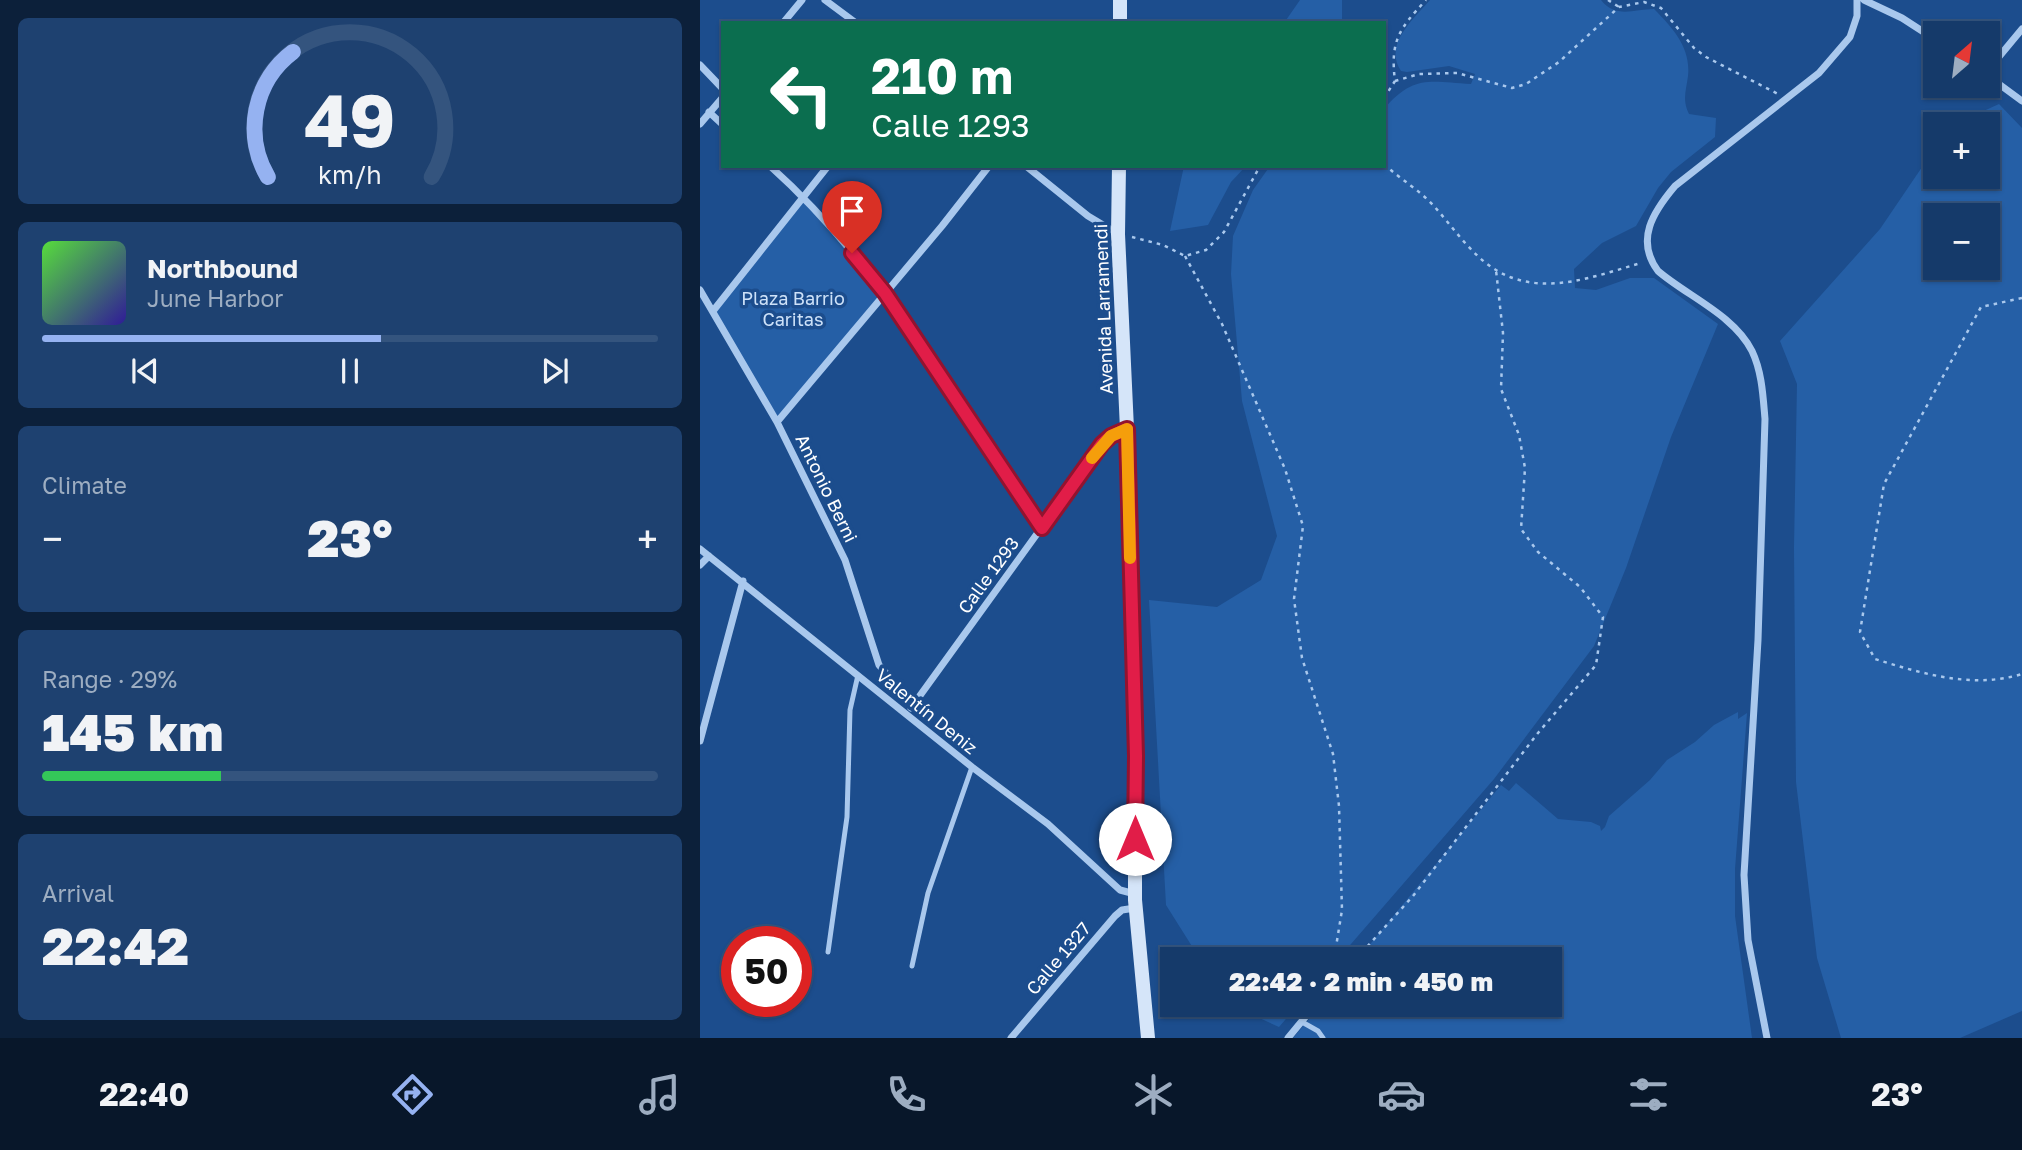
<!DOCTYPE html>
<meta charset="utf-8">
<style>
body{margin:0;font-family:"Golos Text",sans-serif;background:#1e4170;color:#f1f3f6;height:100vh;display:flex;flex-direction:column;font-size:26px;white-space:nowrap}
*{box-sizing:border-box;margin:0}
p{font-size:23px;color:#9dadc1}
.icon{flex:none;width:38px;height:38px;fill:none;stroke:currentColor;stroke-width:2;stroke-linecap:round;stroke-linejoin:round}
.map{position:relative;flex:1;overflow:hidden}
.side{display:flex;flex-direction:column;gap:18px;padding:18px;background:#0c203a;width:700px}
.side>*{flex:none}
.top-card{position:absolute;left:21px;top:21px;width:665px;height:147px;border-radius:0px;box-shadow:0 2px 5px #0004,0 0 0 2px #34547e;background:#0b6e4f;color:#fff;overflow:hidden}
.needle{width:46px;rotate:28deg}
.controls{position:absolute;left:1223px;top:21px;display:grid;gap:14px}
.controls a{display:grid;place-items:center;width:77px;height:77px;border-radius:0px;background:#153a6a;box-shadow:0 2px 5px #0004,0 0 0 2px #34547e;font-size:35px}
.speed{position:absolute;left:21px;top:926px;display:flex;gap:14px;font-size:35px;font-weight:700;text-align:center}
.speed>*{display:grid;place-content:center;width:91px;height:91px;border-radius:50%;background:#153a6a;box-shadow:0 2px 5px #0004,0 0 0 2px #34547e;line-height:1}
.speed .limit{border:10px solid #d22;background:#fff;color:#111}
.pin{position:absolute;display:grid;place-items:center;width:60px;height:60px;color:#fff;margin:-72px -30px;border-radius:50% 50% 50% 0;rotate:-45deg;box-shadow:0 0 7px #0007}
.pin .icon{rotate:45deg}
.me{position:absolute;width:77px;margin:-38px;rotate:0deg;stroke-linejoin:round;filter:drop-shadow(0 0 5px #0008)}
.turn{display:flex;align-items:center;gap:24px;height:147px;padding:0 35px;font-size:32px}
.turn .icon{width:91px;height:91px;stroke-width:2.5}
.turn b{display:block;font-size:49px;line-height:60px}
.big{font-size:52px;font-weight:800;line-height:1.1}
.side .widget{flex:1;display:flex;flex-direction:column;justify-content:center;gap:10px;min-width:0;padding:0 24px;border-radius:10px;background:#1e4170}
.side .dial{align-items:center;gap:0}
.dial svg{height:182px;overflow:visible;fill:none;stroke:#34547e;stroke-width:7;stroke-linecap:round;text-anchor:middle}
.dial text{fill:#f1f3f6;stroke:none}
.song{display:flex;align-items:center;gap:21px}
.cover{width:84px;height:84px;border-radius:10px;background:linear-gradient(135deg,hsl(110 70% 55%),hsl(250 70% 35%))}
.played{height:7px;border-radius:4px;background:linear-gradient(90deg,#95b2f1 55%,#34547e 55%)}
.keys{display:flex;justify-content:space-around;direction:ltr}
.heat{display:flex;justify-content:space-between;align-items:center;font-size:38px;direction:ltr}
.charge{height:10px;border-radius:5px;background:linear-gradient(90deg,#34c759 29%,#34547e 0)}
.trip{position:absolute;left:460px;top:947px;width:402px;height:70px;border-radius:0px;background:#153a6a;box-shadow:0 2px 5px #0004,0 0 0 2px #34547e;font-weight:800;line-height:70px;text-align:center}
.tabs{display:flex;height:112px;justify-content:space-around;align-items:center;background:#08172a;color:#9dadc1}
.tabs .icon{width:49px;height:49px}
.tabs .on{color:#95b2f1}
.tabs b{font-size:32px;color:#f1f3f6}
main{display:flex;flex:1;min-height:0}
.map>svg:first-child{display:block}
</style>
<main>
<section class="side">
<div class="widget dial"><svg viewBox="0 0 100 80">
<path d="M14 69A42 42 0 1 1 86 69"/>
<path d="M14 69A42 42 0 0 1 25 14" stroke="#95b2f1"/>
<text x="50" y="56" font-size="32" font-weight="700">49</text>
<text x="50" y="72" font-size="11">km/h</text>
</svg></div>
<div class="widget">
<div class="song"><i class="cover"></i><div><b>Northbound</b><p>June Harbor</p></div></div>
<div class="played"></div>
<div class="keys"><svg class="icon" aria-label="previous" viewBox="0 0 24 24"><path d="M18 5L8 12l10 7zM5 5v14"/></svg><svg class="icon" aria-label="pause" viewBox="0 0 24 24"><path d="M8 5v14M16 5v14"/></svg><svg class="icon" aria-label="next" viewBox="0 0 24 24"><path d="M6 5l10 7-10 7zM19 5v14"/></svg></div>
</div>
<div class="widget"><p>Climate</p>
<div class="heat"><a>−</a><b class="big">23°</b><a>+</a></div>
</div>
<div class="widget"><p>Range · 29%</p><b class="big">145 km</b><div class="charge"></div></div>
<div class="widget"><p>Arrival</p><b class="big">22:42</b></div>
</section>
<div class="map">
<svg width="1322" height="1038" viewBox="0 0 1322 1038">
<rect width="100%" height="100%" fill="#1c4d8d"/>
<path fill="#255fa6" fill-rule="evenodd" d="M600,0H642V23H584Z
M730,0H901C916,19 934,9 954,9C973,28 991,48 988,76C986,91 982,100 989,114L1016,118L1015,137L971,172L958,188L936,226L902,243L874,269L875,288L896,290L930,278H954L1018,324L971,437L926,568L894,646L794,779L638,959H500L466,905L449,600L517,607L561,580L577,536L542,401L531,274L533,236L553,190L570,166H684V109C714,74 730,82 771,84L775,74L749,66L707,72L701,71C683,44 714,19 730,0Z
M1299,104L1322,128V1011L1260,1038H1141L1117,958L1096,782L1094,548L1097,384L1080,341L1180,229L1235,148L1236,177H1288V124H1255ZM1288,215V268H1236V215Z
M484,166H546L531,182L508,225L470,231Z
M103,196L185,293L77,422L13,311Z
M1038,712V719L1047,713L1035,869V916L1052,1038H593L621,1005L850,1004V959H658L801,785L809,791L816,783L858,819L891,822L900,826L901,831L905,827L909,816L950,780L967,760L995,742L1014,725Z
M531,1005H598L579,1027Z"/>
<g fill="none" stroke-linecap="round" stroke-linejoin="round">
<path stroke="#a9c8ed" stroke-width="2.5" stroke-dasharray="3.5 5" stroke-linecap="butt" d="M908,0L919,7
M695,81L719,74L757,73L812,88L826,84L859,62L919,7L944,2L961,8L994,48L1006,57L1078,94
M684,98L695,81C690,41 699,29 726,0
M684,164C700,179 718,189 733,205C753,227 771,255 796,270C842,298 895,276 941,263
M432,237L463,245L485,256L506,250L524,232L560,166
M485,256L522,324L585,469L603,526L594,599L602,658L633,754L639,806L642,910L634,959
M1322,298L1281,307L1184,484L1160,632L1175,659C1223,674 1273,689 1322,674
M656,959L713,896L838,733L896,665L903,617L880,587L838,552L821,529L825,468L819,435L801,389L803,333L796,270"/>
<path stroke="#a9c8ed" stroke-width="5" d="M128,952L147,817L150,710L158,675
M212,966L228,893L272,767
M602,1022L618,1031L623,1038"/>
<path stroke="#a9c8ed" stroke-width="7" d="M125,0L156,23
M1164,0L1202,18L1236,40
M83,23L102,0
M0,65L23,89
M1288,70L1322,29
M1288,76L1322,101
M9,112L23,125
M0,124L23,97
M70,166C183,267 258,403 342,528
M326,166L388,216L418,234
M0,290L77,422L145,560L179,665L213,705
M13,311L128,166
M77,422L242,226L289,166
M0,549L272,767L348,824L420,890L435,894
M0,565L9,556
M211,708L402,444L411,436L427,429
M0,741L43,581
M311,1038L415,916L422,910L435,908
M588,1038L616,1004
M1067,1038L1048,940L1044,875L1058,640L1065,419C1063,396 1062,372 1052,351C1034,315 987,296 958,271C935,240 953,212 975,186L1119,73L1150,37L1157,16V0"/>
<path stroke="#d5e5f9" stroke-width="14" d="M420,23V0
M419,166L418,234L427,429L435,756V900L448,1038"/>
</g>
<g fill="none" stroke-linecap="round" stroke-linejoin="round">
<defs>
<path id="route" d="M152,253L185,293L342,528L402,444L411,436L427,429L436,756L435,839"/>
</defs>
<use href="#route" stroke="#92132f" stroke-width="18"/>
<use href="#route" stroke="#e11d48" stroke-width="12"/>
<path stroke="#f59e0b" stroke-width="12" d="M392,458L411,436L427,429L430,558"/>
</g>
<g text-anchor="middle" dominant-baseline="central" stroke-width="7" stroke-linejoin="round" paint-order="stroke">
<g font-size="18" fill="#cee2f9" stroke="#1c4d8d">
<text x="93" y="298">Plaza Barrio<tspan x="93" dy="21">Caritas</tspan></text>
</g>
<g font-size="18" fill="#fff" stroke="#1c4d8d">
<text transform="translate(403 309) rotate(-92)">Avenida Larramendi</text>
<text transform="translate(127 488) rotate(64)">Antonio Berni</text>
<text transform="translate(288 575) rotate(-54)">Calle 1293</text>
<text transform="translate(227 711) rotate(39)">Valentín Deniz</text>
<text transform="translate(358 958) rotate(-50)">Calle 1327</text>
</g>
</g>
</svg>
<div class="controls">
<a><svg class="needle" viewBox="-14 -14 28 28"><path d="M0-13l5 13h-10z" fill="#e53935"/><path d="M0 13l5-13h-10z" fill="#9dadc1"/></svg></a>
<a>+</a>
<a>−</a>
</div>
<div class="speed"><div class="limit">50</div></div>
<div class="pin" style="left:152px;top:253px;background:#d93025"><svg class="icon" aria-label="arrive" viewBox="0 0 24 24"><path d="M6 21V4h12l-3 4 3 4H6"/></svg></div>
<svg class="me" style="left:435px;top:839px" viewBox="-20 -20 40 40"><circle r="19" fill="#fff"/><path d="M0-13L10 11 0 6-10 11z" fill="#e11d48"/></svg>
<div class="trip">22:42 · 2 min · 450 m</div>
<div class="top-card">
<div class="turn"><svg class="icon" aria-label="left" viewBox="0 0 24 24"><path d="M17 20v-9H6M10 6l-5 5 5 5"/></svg><div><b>210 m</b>Calle 1293</div></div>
</div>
</div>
</main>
<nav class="tabs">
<b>22:40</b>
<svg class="icon on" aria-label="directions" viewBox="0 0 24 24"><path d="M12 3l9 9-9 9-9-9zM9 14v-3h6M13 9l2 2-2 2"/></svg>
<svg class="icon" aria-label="music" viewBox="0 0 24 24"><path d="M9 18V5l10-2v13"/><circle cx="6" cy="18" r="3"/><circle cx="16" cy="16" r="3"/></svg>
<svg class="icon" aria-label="phone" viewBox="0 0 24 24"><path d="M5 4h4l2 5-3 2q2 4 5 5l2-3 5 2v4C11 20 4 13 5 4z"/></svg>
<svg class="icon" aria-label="climate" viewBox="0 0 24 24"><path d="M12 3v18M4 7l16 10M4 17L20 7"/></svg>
<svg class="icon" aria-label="car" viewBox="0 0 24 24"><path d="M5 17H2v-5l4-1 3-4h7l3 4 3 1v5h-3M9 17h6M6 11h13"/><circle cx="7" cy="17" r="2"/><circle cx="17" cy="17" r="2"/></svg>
<svg class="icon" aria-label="filters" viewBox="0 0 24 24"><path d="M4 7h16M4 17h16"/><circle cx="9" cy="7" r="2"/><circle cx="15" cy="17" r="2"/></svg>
<b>23°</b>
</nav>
